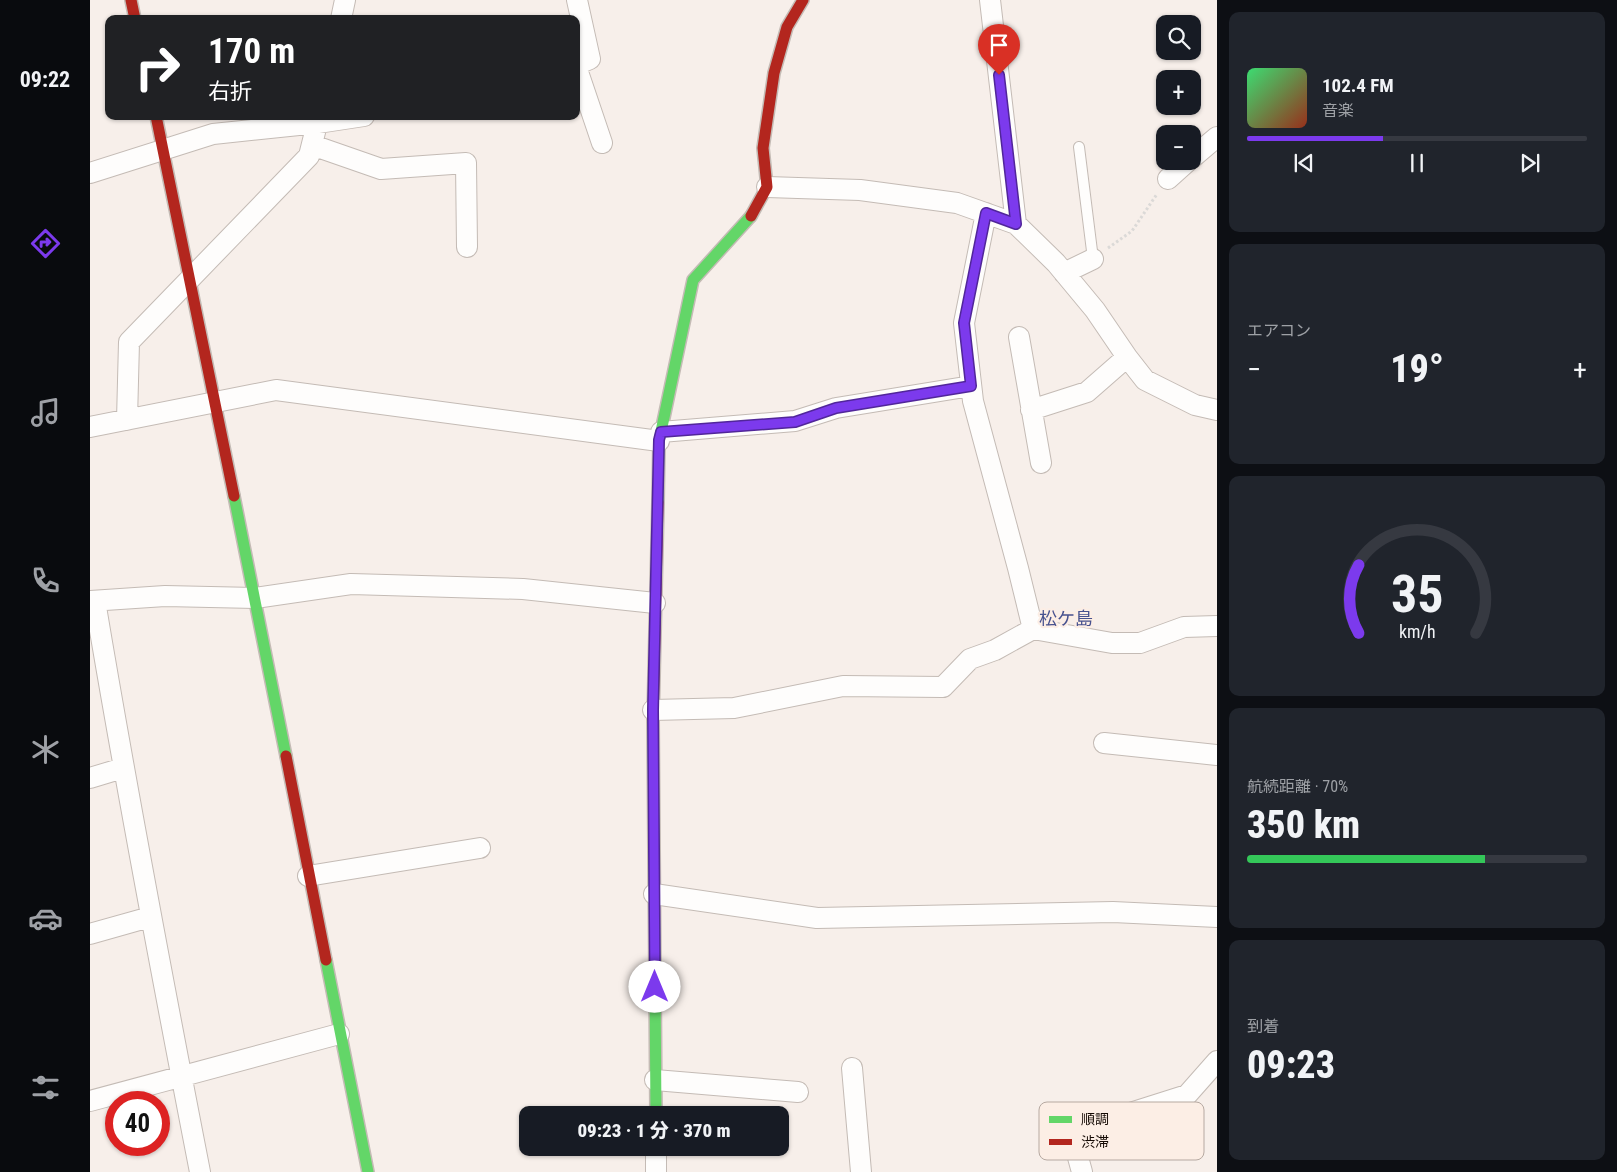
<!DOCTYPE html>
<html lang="ja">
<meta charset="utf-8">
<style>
body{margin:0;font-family:"Roboto Condensed","Noto Sans JP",sans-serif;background:#20242c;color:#f1f3f6;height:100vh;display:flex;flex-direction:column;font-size:19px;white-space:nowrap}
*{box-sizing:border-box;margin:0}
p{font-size:16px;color:#9ea1a6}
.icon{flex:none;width:28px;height:28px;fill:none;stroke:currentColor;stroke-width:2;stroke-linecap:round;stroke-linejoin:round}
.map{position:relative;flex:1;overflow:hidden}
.side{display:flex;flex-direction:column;gap:12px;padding:12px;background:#0d0f14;width:400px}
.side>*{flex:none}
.top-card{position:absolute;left:15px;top:15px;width:475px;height:105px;border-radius:10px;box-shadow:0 1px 4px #0004;background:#202124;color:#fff;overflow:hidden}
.fabs{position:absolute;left:1066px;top:15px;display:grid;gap:10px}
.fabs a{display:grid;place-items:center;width:45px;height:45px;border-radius:10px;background:#171b24;box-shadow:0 1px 4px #0004;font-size:25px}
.speed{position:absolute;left:15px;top:1091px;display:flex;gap:10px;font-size:25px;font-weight:700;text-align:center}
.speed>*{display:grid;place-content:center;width:65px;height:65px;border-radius:50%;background:#171b24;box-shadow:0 1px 4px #0004;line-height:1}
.speed .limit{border:8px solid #d22;background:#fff;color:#111}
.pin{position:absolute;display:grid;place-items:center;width:42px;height:42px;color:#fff;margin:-51px -21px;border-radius:50% 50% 50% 0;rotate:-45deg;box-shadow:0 0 5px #0007}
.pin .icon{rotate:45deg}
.me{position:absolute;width:55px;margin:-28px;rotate:0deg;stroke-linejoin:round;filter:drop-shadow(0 0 4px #0008)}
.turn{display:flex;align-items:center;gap:18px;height:105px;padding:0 20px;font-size:22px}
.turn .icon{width:65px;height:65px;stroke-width:2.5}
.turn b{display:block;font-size:35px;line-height:42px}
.big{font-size:38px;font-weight:800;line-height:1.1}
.side .widget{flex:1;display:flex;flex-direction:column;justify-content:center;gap:8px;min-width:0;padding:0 18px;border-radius:10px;background:#20242c}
.side .dial{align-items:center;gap:0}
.dial svg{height:130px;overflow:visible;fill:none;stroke:#363941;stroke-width:7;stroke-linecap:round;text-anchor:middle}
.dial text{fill:#f1f3f6;stroke:none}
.song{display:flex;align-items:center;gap:15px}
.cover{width:60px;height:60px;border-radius:8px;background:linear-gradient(135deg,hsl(140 70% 55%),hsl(10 70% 35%))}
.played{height:5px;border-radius:2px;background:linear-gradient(90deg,#7c3aed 40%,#363941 40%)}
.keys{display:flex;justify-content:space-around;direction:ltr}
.heat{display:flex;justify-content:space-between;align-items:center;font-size:28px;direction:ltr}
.charge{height:8px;border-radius:4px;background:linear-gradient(90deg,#34c759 70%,#363941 0)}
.trip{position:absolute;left:429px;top:1106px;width:270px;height:50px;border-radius:10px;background:#171b24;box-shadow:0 1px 4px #0004;font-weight:800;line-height:50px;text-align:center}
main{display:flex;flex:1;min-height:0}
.tab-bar{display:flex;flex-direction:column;width:90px;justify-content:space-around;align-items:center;background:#090b0e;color:#9ea1a6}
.tab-bar .icon{width:35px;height:35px}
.tab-bar .current{color:#7c3aed}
.tab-bar b{font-size:22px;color:#f1f3f6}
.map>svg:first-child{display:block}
</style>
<main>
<nav class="tab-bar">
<b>09:22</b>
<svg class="icon current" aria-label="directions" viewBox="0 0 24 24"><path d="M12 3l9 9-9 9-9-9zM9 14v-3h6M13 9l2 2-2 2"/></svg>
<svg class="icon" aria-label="music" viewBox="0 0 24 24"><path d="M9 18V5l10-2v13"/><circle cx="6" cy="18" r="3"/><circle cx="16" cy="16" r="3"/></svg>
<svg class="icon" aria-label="phone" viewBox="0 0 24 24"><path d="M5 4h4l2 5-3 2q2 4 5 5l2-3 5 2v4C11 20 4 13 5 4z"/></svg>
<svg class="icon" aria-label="climate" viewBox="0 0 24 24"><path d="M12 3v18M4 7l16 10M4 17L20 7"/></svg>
<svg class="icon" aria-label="car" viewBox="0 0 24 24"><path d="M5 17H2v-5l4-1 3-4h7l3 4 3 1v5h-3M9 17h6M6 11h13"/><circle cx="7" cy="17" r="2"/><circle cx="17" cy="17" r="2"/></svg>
<svg class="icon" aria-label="filters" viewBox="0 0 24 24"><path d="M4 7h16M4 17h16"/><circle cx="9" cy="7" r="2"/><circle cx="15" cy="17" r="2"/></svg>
</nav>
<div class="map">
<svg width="1127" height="1172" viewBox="0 0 1127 1172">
<rect width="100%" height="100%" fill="#f7efea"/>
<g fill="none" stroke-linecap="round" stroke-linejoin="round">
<defs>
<path id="lane" d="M989,147L1003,259"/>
<path id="street" d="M900,0L926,224
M251,19L255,0
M486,65L500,59L487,0
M486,66L512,143
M222,145L291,169L376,163L377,247
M1102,158L1127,137
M0,173L123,134L228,123L274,116
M1078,179L1098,161
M677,187L770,190L867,203L926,224L966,263L1005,310L1037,357L1055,380L1105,405L1127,410
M896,213L874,323L883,401L928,568L943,629
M974,273L1003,259
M929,337L951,463
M941,410L997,392L1037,357
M37,420L39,342L219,156L229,116
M0,427L186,390L569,441
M571,432L705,421L746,408L881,386
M0,601L75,596L165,598L261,584L433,589L565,603
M5,601C37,792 73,982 110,1172
M563,710L644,708L753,686L853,687L880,659L905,650L943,629L1022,643H1050L1094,627L1127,626
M1014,743L1127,755
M0,778L33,768
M218,876L390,848
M564,894L727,918L1023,912L1127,917
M0,934L60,917
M762,1068L771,1172
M565,1080L708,1092
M0,1101L249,1034
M566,1148V1172
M992,1172L983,1139L990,1132L1015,1121L1097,1095L1127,1061"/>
<path id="fast" d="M144,496L196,756
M568,502L569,441L603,280L661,216
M563,719L566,1115
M236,960L278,1172"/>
<path id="jam" d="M41,0L45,19
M66,116L144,496
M661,216L677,187L673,148L684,73L697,27L713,0
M563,719L568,502
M196,756L236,960"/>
</defs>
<use href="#lane" stroke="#c4bbb5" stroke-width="12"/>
<use href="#street" stroke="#c4bbb5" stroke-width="22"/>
<use href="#fast" stroke="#c4bbb5" stroke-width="14"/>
<use href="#jam" stroke="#c4bbb5" stroke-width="14"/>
<path stroke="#dbd9d7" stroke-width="3" stroke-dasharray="2.5 2.5" stroke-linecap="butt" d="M1018,248L1042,231L1067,194"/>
<use href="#lane" stroke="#fefdfc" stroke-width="10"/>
<use href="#street" stroke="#fefdfc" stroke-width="20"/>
<use href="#fast" stroke="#63d668" stroke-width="11"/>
<use href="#jam" stroke="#b3261e" stroke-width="11"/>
</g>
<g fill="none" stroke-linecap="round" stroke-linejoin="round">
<defs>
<path id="route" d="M565,987L563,710L569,440L571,432L705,422L746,408L881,386L874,323L896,213L926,224L909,75"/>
</defs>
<use href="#route" stroke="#51269a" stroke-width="12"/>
<use href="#route" stroke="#7c3aed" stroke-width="9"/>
</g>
<g text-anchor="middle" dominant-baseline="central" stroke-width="4.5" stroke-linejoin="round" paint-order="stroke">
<g font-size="18" fill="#47528f" stroke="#fceee5">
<text x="976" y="618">松ケ島</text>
</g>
</g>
<rect x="949" y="1102" width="165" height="58" rx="8" fill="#fceee5" stroke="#b6a9a1" stroke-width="1"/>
<rect x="959" y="1116" width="23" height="7" fill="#63d668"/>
<rect x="959" y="1139" width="23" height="6" fill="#b3261e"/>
<g font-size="14" fill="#140903">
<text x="991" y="1124">順調</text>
<text x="991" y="1147">渋滞</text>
</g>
</svg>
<div class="fabs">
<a><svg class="icon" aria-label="search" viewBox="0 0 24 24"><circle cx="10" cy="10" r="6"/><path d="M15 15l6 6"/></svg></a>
<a>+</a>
<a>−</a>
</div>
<div class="speed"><div class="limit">40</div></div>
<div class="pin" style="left:909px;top:75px;background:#d93025"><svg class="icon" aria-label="arrive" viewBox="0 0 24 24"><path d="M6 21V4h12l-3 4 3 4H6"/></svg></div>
<svg class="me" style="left:565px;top:987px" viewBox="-20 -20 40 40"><circle r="19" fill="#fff"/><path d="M0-13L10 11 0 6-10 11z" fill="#7c3aed"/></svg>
<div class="trip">09:23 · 1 分 · 370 m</div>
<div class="top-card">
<div class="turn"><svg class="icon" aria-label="right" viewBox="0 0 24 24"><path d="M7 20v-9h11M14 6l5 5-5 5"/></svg><div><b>170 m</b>右折</div></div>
</div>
</div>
<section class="side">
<div class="widget">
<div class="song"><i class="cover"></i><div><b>102.4 FM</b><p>音楽</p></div></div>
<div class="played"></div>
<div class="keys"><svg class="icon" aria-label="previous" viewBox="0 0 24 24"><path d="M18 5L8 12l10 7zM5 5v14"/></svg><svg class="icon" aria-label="pause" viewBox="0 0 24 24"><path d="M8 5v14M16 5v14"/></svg><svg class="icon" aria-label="next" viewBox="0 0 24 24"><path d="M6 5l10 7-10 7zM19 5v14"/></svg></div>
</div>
<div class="widget"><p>エアコン</p>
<div class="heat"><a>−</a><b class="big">19°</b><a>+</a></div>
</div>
<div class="widget dial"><svg viewBox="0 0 100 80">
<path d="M14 69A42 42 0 1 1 86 69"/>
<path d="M14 69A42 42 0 0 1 14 27" stroke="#7c3aed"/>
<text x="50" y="56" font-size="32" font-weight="700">35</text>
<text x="50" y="72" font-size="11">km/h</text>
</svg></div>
<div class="widget"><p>航続距離 · 70%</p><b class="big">350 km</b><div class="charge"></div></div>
<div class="widget"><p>到着</p><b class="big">09:23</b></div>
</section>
</main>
